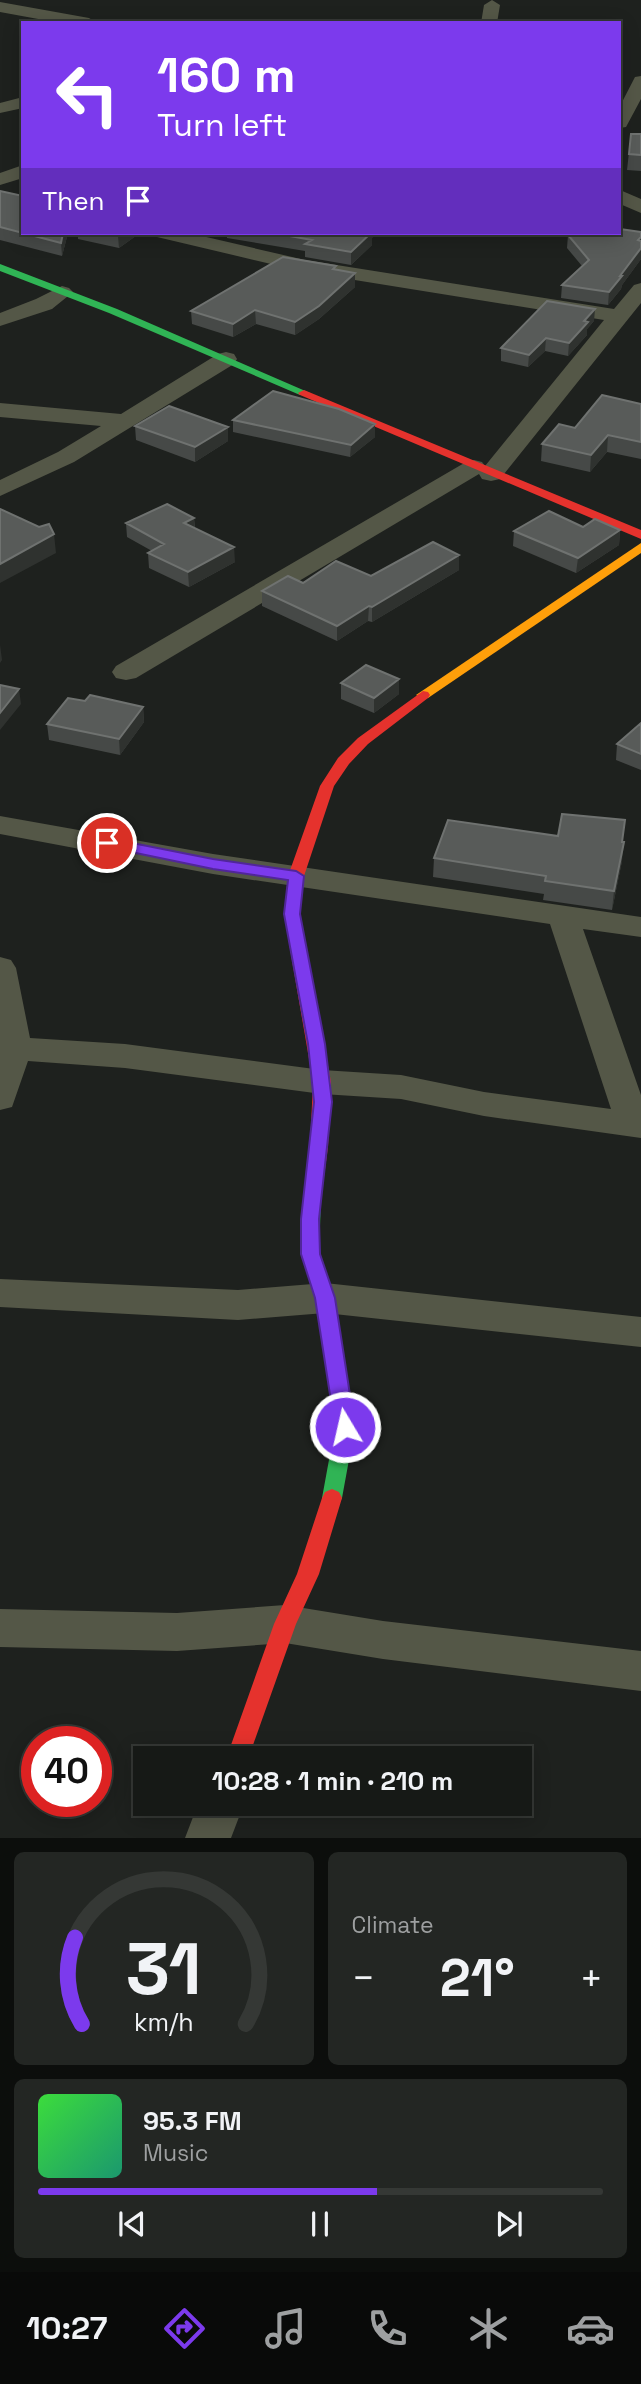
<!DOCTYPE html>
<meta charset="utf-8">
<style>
body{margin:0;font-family:"Space Grotesk",sans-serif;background:#232623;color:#f1f3f6;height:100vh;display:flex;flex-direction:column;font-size:26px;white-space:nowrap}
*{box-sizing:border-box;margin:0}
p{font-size:23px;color:#9ea0a1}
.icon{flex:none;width:38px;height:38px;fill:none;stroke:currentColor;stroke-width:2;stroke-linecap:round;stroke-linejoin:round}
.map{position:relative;height:1838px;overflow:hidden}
.sheet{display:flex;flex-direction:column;gap:14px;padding:14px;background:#0c0e0c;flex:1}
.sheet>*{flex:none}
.banner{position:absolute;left:21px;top:21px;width:600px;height:214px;border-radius:0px;box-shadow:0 4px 18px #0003,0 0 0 2px #353835;background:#7c3aed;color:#fff;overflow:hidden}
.speed{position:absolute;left:21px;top:1726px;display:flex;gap:14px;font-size:35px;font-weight:700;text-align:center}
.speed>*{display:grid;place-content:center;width:91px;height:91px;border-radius:50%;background:#161916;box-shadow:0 4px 18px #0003,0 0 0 2px #353835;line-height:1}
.speed .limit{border:10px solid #d22;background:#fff;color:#111}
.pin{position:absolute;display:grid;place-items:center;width:60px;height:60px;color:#fff;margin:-30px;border:4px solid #fff;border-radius:50%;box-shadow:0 2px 7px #0007}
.me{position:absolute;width:77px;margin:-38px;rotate:351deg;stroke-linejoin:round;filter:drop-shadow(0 0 5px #0008)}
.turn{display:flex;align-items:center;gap:24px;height:147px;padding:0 21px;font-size:32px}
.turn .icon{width:91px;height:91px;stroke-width:2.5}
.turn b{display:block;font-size:49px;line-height:60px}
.then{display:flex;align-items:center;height:66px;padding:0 21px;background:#0003;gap:14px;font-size:26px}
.big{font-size:52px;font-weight:800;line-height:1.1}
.sheet .widget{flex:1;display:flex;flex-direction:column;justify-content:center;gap:10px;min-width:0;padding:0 24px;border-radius:10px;background:#232623}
.sheet .dial{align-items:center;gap:0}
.dial svg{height:182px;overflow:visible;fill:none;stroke:#353835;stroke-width:7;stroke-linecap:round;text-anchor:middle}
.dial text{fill:#f1f3f6;stroke:none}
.song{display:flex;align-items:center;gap:21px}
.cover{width:84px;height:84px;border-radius:10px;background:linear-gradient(135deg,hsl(120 70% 55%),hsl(160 70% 35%))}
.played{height:7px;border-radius:4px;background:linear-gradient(90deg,#7c3aed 60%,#353835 60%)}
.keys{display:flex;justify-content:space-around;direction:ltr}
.heat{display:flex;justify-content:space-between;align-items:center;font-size:38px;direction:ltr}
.sheet .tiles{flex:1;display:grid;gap:14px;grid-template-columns:1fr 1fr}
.widget:last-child{grid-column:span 2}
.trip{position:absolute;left:133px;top:1746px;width:399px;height:70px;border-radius:0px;background:#161916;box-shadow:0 4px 18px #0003,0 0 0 2px #353835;font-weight:800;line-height:70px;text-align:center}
.dock{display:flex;height:112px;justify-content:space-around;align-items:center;background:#090a09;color:#9ea0a1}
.dock .icon{width:49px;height:49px}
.dock .active{color:#7c3aed}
.dock b{font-size:32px;color:#f1f3f6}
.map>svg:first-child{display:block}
</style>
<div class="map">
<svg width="641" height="1838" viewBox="0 0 641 1838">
<rect width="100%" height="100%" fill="#1e211e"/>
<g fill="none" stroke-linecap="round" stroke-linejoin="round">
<path fill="#545747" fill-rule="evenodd" d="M492,0L500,5L497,23H481L484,5Z
M0,2L89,18L97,23H60L0,12Z
M641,76V99L626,127L620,128V106L635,77Z
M23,97V108L0,113V103Z
M23,165V178L0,185V173Z
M620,190L641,199V213L620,204Z
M154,233H189L305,260L614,309L634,285L641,283V303L500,479L491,481L482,479L479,474L136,678L126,680L116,678L112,672L116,666L466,462L474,460L482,462L485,466L604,320L305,272L157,237Z
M62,286L69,288L73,292L52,309L0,326V313L36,299Z
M226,352L234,354L237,359L234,364L74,462L0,496V480L58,452L101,426L0,417V403L121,414L218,354Z
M0,816L213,854L641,917V937L583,929L641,1095V1138L484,1116L401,1099L322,1094L125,1068L28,1061L12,1107L0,1110V957L11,960L16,968L30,1038L125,1044L322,1070L401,1075L484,1092L611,1109L550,924L213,874L0,834Z
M0,1279L238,1290L325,1283L641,1317V1347L325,1313L238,1320L0,1307Z
M285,1605L383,1621L641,1651V1691L383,1659L285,1643L177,1651L0,1647V1609L177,1613Z
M198,1804H244L231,1838H185Z"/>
<path fill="#30b455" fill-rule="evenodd" d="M0,264L117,309L310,393L300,395L109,313L0,271Z
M312,1192L318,1194L321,1199L319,1254L334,1298L355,1427L342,1498L339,1504L332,1507L325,1504L322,1498L335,1427L316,1298L301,1254L303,1199L306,1194Z"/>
<path fill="#ff9f0a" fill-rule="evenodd" d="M641,543V553L428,698L423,699L416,695Z"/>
<path fill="#e5322d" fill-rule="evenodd" d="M304,390L641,530V539L300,395L298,393Z
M423,691L428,692L430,695L428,698L368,744L349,764L334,786L304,876L300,914L331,1082L328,1147L321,1199L318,1204H306L303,1199L310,1147L313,1082L284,914L288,876L320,786L338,758L358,738Z
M332,1489L339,1492L342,1498L319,1574L296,1624L248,1759H226L274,1624L297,1574L322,1498L325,1492Z"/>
</g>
<path fill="#464947" d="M631,134H641V171L627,170Z
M0,191L68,233L62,256L0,240Z
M641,232V259L622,285L621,289L608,305L561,298L562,285L582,266L567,248L568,235Z
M78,233H140L119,248L78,239Z
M227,233H376L372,238V245L351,265L305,257V251L227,238Z
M336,269L355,287L319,319L295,335L256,324L233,337L192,324L191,311Z
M594,321L587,329V335L568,356L545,351L528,367L501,361V348Z
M641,404V459L607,452L590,472L541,461L542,444L575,428Z
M233,420L375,437L350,457L233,432Z
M135,426L228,441L195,462L136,440Z
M194,518L195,528L235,562L189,587L149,568L148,553L152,551L127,537L126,523Z
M583,527L620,530L619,545L576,573L513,546L514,531Z
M459,570L372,622L368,621L337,641L262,606V591L303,583Z
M341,683L399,694L374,713L341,699Z
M85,701L143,707L144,722L120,755L49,740L47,724Z
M641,723V770L616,760L617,744Z
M558,836L622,842V861L612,910L543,900L544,894L433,877L434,858Z"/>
<path fill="#2f322f" d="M63,233H68L62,256L61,243Z
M122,233H140L119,248L118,236Z
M366,233H376L372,238V245L351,265V252Z
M641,237V259L622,285L621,289L608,305L609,292L620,276L638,240Z
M355,273V287L319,319L295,335V322Z
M595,309L594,321L587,329V335L568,356L569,343L584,321Z
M255,310L256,324L233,337V324Z
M546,338L545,351L528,367L529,355Z
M375,424V437L350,457L351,445Z
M228,427V441L195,462V447Z
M608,435L607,452L590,472L591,455Z
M194,518L195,533L184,523Z
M620,530L619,545L576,573L578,558Z
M54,534L56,553L0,583V564Z
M234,547L235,562L189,587L188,572Z
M459,555V570L372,622V607Z
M369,606L368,621L337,641V626Z
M0,645L2,660L0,663Z
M399,679V694L374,713V698Z
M19,689L21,704L0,730V713Z
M143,707L144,722L120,755L119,739Z
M624,842L622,861L612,910L614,891Z"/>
<path fill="#585b59" stroke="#6f7270" stroke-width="2" d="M631,134H641V155L629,154Z
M0,191L23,196V233H63L61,243L0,227Z
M620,229L641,232V237L638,240L641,241V248L620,276H622L609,292L562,285L589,260L568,235L570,233H620Z
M105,233H122L118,236Z
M273,233H371L351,252L305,244L312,240Z
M283,257L336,266L333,269L355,273L319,306L295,322L255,310L233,324L191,311Z
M547,301L595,309L584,321L588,322L569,343L546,338L529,355L501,348Z
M273,391L339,409L375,424L351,445L233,420Z
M602,395L641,404V442L608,435L591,455L542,444L559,424L575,428Z
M169,406L228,427L195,447L135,426Z
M167,504L194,518L184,523L234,547L188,572L148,553L164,544L126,523Z
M0,509L39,527L49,524L54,534L0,564Z
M549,511L583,527L595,519L620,530L578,558L514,531Z
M433,542L459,555L372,607L369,606L337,626L262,591L288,576L303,583L336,561L371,576Z
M366,665L399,679L374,698L341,683Z
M0,685L19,689L0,713Z
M90,695L143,707L119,739L47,724L68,698L85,701Z
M641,723V754L617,744Z
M562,814L625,820L622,842H624L614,891L545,881L546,876L434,858L448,820L558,836Z"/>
<path fill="#7c3aed" stroke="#51269a" stroke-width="2" d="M107,838L213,859L296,871L304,876L300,914L325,1044L332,1102L319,1219L320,1254L335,1298L355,1427L352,1433L345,1436L338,1433L335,1427L315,1298L301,1254V1219L314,1102L308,1044L284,914L288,880L213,869L102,846L100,843Z"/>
</svg>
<div class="speed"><div class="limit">40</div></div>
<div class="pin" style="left:107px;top:843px;background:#d93025"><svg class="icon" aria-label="arrive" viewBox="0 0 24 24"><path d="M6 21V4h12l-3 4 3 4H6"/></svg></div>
<svg class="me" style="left:345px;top:1427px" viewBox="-20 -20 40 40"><circle r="17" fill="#7c3aed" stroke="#fff" stroke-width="3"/><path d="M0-11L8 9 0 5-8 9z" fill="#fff"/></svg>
<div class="trip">10:28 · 1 min · 210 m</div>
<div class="banner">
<div class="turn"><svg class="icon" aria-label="left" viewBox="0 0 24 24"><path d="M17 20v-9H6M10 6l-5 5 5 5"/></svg><div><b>160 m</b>Turn left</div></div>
<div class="then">Then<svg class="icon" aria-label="arrive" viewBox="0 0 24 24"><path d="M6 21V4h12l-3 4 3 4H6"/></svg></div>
</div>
</div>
<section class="sheet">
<div class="tiles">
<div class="widget dial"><svg viewBox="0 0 100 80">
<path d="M14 69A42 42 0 1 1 86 69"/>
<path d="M14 69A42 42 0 0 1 11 31" stroke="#7c3aed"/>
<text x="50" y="56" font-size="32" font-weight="700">31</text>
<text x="50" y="72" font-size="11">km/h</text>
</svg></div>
<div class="widget"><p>Climate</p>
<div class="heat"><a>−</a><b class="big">21°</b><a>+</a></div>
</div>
<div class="widget">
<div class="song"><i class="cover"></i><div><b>95.3 FM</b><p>Music</p></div></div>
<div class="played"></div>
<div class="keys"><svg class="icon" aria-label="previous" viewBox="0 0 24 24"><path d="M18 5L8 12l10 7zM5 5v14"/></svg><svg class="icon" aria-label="pause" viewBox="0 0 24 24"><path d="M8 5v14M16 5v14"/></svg><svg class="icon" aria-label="next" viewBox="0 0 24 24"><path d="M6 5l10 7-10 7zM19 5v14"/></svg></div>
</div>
</div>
</section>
<nav class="dock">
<b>10:27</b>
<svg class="icon active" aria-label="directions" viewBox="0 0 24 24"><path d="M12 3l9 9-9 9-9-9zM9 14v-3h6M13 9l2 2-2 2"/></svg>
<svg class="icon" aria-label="music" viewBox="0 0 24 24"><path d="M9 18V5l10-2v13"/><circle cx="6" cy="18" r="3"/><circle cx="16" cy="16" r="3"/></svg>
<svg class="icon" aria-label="phone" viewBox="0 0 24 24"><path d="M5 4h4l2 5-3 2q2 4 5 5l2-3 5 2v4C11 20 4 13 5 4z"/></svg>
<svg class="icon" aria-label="climate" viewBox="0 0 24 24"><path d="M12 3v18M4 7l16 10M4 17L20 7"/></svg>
<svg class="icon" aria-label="car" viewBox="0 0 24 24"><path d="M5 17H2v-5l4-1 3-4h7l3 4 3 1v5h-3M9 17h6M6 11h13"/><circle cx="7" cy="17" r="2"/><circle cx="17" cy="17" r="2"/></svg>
</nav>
